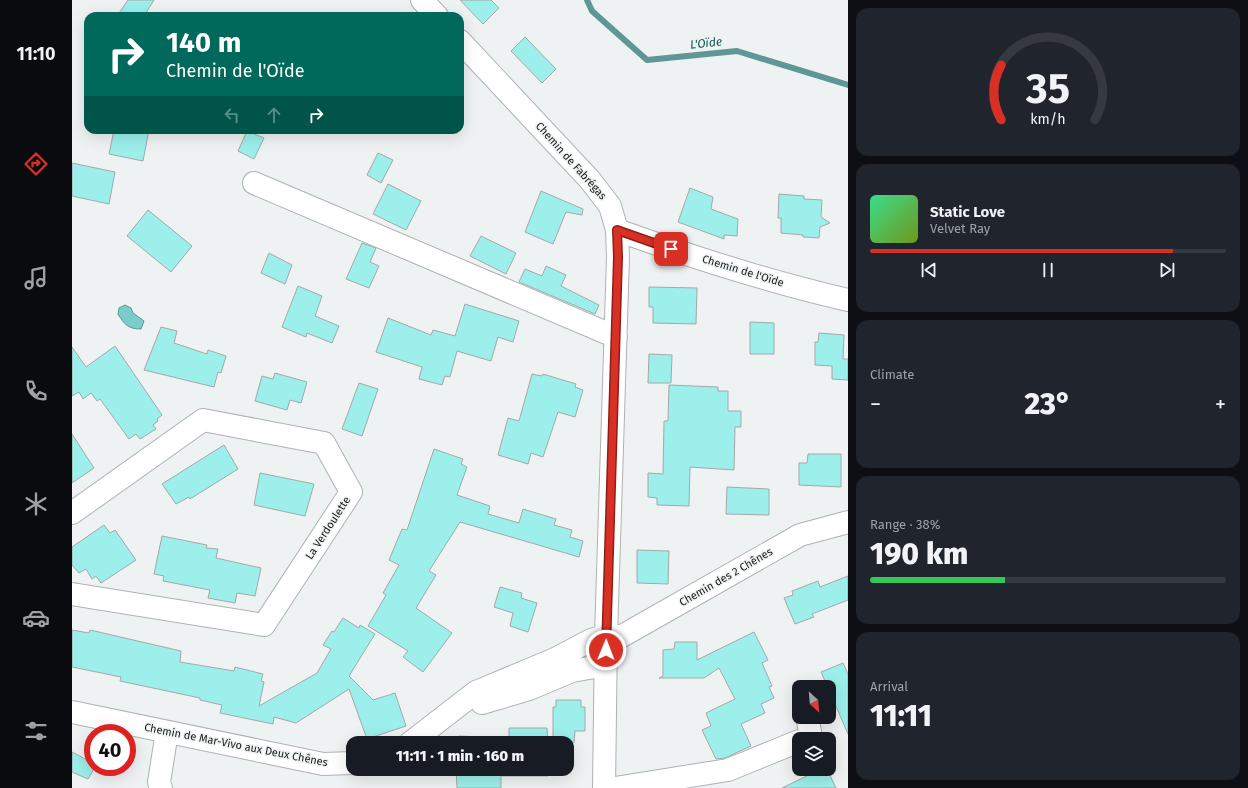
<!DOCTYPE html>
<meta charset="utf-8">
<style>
body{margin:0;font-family:"Fira Sans",sans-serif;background:#20242c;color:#f1f3f6;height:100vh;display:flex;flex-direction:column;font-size:15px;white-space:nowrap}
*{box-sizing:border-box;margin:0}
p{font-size:13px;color:#9ea1a6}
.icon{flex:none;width:22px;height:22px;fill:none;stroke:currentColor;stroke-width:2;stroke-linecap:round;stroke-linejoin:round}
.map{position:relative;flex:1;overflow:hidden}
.details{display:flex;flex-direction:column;gap:8px;padding:8px;background:#0d0f14;width:400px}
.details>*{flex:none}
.banner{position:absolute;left:12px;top:12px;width:380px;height:122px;border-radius:12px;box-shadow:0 4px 16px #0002;background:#00695c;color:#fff;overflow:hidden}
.needle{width:26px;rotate:154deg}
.controls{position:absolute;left:720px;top:680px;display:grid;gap:8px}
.controls a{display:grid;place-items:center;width:44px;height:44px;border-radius:8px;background:#171b24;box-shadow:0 4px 16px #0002;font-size:20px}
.speed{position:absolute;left:12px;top:724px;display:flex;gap:8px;font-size:20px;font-weight:700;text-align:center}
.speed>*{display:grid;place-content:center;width:52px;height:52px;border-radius:50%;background:#171b24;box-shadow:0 4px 16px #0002;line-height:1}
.speed .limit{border:6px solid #d22;background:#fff;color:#111}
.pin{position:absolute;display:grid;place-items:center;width:34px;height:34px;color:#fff;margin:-17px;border-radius:8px;box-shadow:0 2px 6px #0006}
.me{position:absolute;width:44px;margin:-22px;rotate:1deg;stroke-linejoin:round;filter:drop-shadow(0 0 3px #0008)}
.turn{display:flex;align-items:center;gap:14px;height:84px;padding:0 16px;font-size:18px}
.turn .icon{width:52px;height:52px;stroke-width:2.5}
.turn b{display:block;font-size:28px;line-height:34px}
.lanes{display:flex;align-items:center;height:38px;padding:0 16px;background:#0003;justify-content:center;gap:20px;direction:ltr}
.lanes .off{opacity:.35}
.big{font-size:30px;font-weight:800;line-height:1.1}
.details .card{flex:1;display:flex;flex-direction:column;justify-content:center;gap:6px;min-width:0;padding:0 14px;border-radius:12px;background:#20242c}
.details .dial{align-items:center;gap:0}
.dial svg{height:104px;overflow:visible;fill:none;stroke:#363941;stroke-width:7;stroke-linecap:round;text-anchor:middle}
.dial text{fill:#f1f3f6;stroke:none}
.song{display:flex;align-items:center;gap:12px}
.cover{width:48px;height:48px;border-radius:6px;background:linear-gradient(135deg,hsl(150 70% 55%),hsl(80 70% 35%))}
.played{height:4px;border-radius:2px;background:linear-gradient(90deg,#d93025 85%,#363941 85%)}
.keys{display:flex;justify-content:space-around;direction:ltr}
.heat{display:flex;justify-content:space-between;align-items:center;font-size:22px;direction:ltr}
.charge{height:6px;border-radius:3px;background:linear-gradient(90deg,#34c759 38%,#363941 0)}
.trip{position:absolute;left:274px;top:736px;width:228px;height:40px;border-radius:12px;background:#171b24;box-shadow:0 4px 16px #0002;font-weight:800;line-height:40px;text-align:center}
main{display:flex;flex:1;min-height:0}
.tabs{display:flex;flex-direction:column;width:72px;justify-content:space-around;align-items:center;background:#090b0e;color:#9ea1a6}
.tabs .icon{width:28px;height:28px}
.tabs .on{color:#d93025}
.tabs b{font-size:18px;color:#f1f3f6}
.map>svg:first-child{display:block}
</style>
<main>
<nav class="tabs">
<b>11:10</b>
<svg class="icon on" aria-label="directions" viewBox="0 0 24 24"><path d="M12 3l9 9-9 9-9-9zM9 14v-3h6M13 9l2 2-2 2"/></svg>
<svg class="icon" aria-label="music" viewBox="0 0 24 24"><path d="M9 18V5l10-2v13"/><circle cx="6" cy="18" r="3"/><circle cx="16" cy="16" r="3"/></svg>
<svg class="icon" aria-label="phone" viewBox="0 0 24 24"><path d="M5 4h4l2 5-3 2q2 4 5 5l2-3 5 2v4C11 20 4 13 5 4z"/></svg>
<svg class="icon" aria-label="climate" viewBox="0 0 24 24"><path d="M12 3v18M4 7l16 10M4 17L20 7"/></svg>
<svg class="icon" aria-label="car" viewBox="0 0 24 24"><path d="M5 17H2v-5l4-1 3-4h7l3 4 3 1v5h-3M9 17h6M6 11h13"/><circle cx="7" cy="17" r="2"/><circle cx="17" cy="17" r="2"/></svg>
<svg class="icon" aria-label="filters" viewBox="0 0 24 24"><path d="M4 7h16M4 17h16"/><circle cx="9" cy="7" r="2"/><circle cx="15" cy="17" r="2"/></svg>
</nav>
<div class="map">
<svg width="776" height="788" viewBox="0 0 776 788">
<rect width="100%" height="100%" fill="#eef2f2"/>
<path fill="#7bcdca" stroke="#5e9795" d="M53,305L59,308L61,313L72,321L69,329C56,329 52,324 46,314L47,308Z"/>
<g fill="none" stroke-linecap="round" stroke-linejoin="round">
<path stroke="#5e9795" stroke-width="6" d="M515,0L520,11L575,60L665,51L776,85"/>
</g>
<path fill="#9cefeb" stroke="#a5a8a8" d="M56,0H82L72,16H45Z
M388,0H419L427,8L411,24Z
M453,37L484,69L470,83L439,51Z
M42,130H77L71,161L37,154Z
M175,131L192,138L182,159L166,151Z
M306,153L321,160L309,183L295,175Z
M0,163L43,172L37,204L0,196Z
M316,184L349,201L334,230L301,214Z
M618,188L641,197L639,209L666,219L665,236L652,235V239L606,222Z
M469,191L511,209L510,215L494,212L481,244L453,232Z
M707,194L732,196V199L750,200L749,217L758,223L748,227L747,238L731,237V235L709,233V218H706Z
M76,210L120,246L99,272L55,236Z
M409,236L444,253L434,274L398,256Z
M290,243L304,248L298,262L307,266L297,288L274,279Z
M197,253L220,265L213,284L189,273Z
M474,266L494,275L489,286L527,305L523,314L447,282L453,269L470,276Z
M226,286L250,296L243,316L267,326L260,343L235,333L234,337L210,327Z
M577,287L625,288L624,324L581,323V307H577Z
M393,304L447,321L441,342L426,337L419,361L385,351L378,377L373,376L370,385L347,379L350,367L304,352L316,318L359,335L361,330L383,336Z
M678,322L702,323V354H678Z
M89,327L105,331L102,343L135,354L136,350L154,356L149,373L146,372L142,387L72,370Z
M747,333L772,335L771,359H776V380L760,379V366L743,365V342H746Z
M43,346L90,415L85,419L86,421L81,425L84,429L68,439L64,434L57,439L28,399L25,401L19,393L11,399L7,392L0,396V347L14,367Z
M577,354L600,355L599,383H576Z
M203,373L235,382L229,403L218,400L215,410L183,401L190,376L201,379Z
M460,374L470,376L471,374L504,384L503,387L511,390L503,417L486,412L471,457L459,453L456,464L426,455L436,418L447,421Z
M287,383L306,389L290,436L270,429Z
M597,385L646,387V391H656V411H669V427H663L662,470L618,467L617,506L585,505V498L576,497V473L591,474L592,421H596Z
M0,434L22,468L0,483Z
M152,445L166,469L118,499L117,497L104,504L90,484Z
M362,449L391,459L389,464L395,467L385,495L418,506L416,514L447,523L451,509L484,519L482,525L500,530L498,537L511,541L507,557L388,522L357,571L364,575L344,608L380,633L351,672L331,657L336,651L296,626L314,595L311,593L327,565L317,560L330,529L335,530Z
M736,454H769V487L727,485V463H735Z
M188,473L242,484L233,516L182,505Z
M655,487L697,489V515L654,514Z
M32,525L38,533L43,530L64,560L29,583L24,576L20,579L14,569L7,573L0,565V547Z
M90,536L135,545L134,548L146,549L144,558L189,568L183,596L165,593L163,603L136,598L138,590L91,581L92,576L82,574Z
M565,550L597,551L596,584L565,583Z
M776,576V600L740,614L742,617L723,624L712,598L721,595L720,591L746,581L748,587Z
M428,587L450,593L449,598L465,603L456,632L438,626L441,613L422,607Z
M271,618L287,628L288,625L303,634L277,676L301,700L323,693L334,726L295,739L277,689L224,723L202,717L201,724L148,713L150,705L128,700V698L48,681L49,677L0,667V630L17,633L18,630L109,651L108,662L162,671L163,667L191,674L189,681L192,682L187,706L245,673L259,649L251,645L260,631L262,632Z
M682,632L696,660L690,663L700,686L697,687L702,698L689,704L693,713L669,724L679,746L653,758L644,759L630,730L639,726L634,713L663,699L647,668L632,678H587L591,676V650L602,649L603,642H625V660Z
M771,663L776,674V734L749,672Z
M484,700H509V707H513V731H503L502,743H481V707H484Z
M437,728H475L476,743H387V736L437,738Z
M0,752L21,763V767H23L16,779L0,772Z
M384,769H476V776H429V788H385Z
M749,769H755L764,788H710Z"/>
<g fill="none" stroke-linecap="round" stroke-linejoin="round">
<defs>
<path id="minor" d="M350,0L365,16
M388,41L518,180L538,206L545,230L546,257L534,636L532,788
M182,183L544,337
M545,230C620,257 697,282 776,300
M0,513L131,420L252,443L279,492L192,625L0,594
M410,703L457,689L500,671L534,665
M0,712L251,764L281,763
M733,739L739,737L736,721
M338,743L404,692L483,659L519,640L534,636H550L728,535L776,522
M89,788L87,782L95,732
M543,788L656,770L727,741"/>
</defs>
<use href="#minor" stroke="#afb2b2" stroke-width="24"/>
<use href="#minor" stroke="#fff" stroke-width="22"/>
</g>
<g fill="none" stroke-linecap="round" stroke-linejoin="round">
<defs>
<path id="route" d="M534,650L546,257L545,230L599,249"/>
</defs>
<use href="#route" stroke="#8d1f18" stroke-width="10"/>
<use href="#route" stroke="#d93025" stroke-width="7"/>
</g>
<g text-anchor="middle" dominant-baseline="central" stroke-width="3" stroke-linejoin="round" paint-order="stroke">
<g font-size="11" fill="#191a1a" stroke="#eef2f2">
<text transform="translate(499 161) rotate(48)">Chemin de Fabrégas</text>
<text transform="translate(671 271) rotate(17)">Chemin de l'Oïde</text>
<text transform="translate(256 528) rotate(-57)">La Verdoulette</text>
<text transform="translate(654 577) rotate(-30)">Chemin des 2 Chênes</text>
<text transform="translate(164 745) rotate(11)">Chemin de Mar-Vivo aux Deux Chênes</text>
</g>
<g font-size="12" font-style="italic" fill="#0c5654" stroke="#eef2f2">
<text transform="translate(634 43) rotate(-6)">L'Oïde</text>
</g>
</g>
</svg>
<div class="controls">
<a><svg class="needle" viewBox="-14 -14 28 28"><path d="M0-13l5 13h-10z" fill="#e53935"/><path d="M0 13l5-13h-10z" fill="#9ea1a6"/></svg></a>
<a><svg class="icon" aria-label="layers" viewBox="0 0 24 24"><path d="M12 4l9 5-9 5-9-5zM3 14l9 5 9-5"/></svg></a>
</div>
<div class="speed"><div class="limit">40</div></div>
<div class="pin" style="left:599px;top:249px;background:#d93025"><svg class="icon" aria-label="arrive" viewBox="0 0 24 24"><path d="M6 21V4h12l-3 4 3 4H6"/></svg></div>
<svg class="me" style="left:534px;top:650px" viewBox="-20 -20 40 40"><circle r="17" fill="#d93025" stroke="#fff" stroke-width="3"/><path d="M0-11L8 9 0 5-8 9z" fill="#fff"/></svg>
<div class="trip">11:11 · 1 min · 160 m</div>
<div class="banner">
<div class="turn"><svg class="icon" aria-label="right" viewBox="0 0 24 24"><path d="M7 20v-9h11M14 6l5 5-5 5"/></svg><div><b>140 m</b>Chemin de l'Oïde</div></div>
<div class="lanes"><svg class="icon off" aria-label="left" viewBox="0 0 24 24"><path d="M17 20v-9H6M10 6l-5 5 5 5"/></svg><svg class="icon off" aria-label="ahead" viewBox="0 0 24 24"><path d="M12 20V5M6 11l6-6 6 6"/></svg><svg class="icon" aria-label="right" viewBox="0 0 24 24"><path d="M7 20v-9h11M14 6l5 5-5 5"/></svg></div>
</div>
</div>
<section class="details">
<div class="card dial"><svg viewBox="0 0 100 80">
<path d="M14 69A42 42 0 1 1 86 69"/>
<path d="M14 69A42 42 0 0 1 14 27" stroke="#d93025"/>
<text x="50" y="56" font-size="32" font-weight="700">35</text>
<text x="50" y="72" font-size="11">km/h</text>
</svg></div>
<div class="card">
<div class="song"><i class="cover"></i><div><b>Static Love</b><p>Velvet Ray</p></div></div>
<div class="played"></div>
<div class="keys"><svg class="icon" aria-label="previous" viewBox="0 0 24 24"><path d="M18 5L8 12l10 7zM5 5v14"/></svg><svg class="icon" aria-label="pause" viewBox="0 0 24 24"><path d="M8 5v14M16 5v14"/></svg><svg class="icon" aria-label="next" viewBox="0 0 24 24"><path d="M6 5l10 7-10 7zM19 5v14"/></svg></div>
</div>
<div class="card"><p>Climate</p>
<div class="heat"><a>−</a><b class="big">23°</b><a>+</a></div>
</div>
<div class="card"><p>Range · 38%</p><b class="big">190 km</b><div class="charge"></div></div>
<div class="card"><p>Arrival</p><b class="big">11:11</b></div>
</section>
</main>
